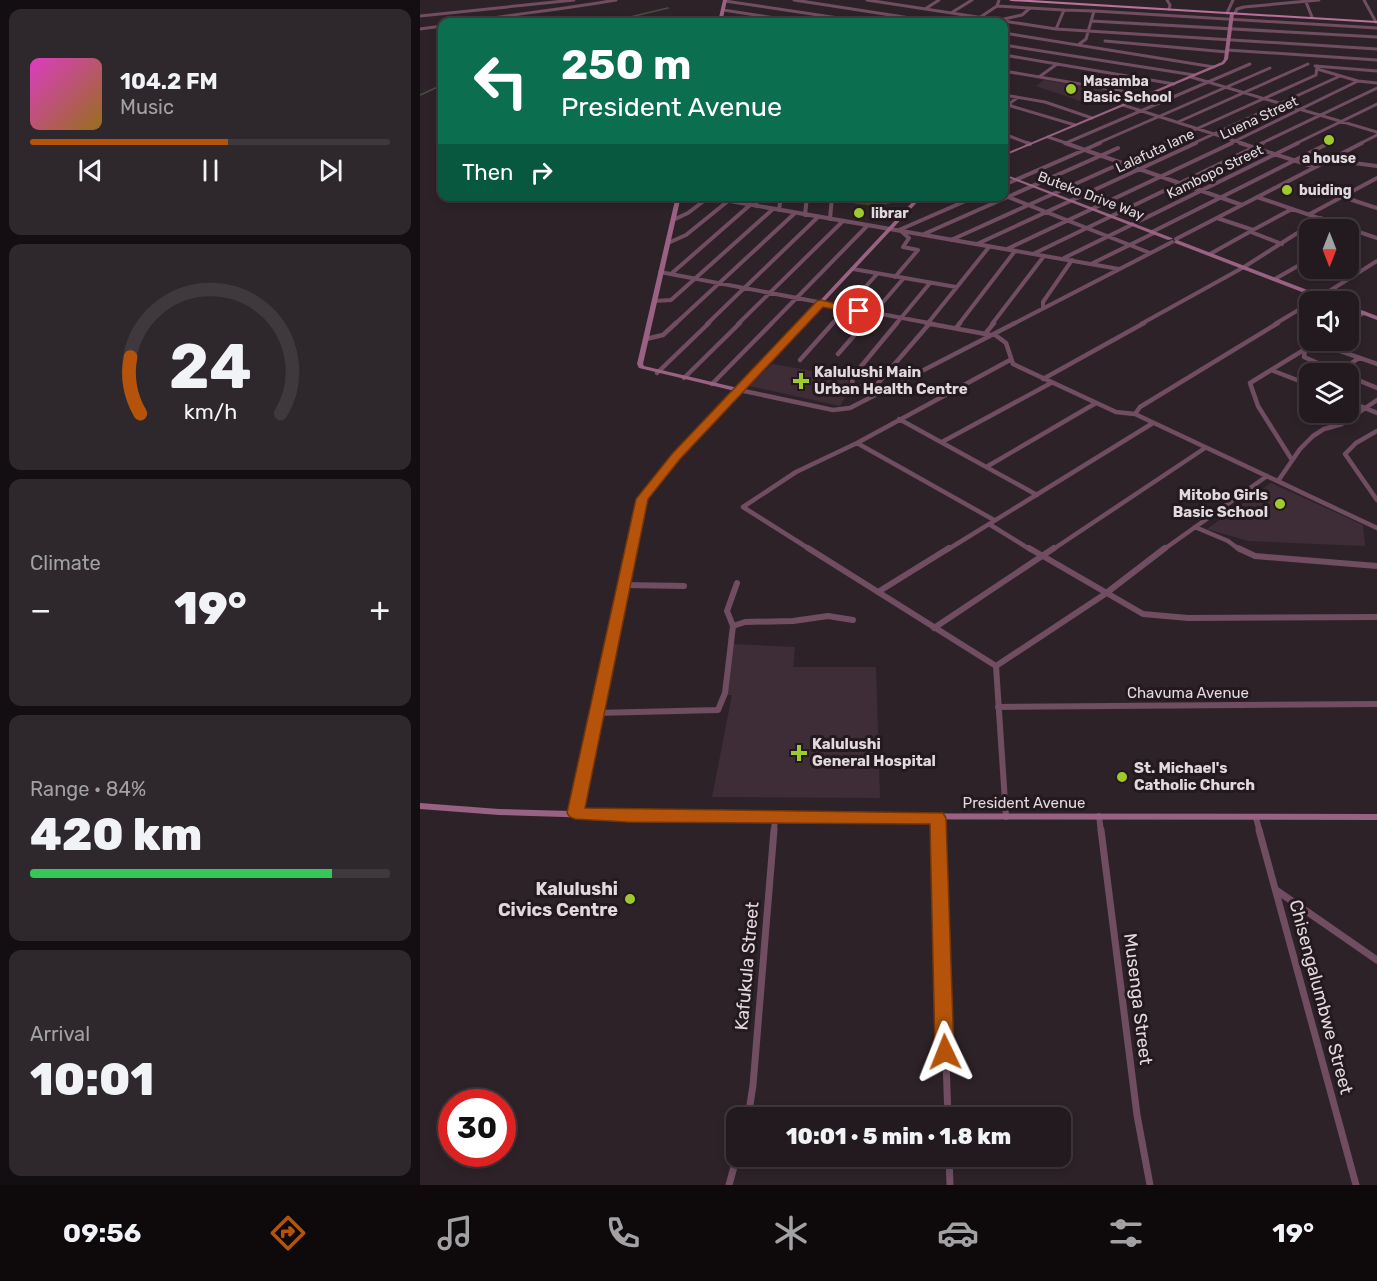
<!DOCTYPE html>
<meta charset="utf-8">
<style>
body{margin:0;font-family:Rubik,sans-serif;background:#2e272c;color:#f1f3f6;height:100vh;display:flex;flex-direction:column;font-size:22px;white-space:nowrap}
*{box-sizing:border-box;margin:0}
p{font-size:20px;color:#a2a1a4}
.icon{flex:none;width:33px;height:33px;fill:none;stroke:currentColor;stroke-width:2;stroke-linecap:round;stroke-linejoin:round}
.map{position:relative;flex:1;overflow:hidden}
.drawer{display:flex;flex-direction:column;gap:9px;padding:9px;background:#130e11;width:420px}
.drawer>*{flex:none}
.top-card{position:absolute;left:18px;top:18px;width:570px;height:183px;border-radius:12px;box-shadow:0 3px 9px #0003,0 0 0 2px #3f383d;background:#0b6e4f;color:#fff;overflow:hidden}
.needle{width:39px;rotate:180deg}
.tools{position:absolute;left:879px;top:219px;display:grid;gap:12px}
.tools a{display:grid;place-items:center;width:60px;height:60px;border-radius:12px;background:#221a1f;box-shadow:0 3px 9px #0003,0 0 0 2px #3f383d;font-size:30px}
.speed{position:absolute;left:18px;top:1089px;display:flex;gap:12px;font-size:30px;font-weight:700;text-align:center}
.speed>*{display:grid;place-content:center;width:78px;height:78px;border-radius:50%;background:#221a1f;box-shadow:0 3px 9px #0003,0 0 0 2px #3f383d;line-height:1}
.speed .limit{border:9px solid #d22;background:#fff;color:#111}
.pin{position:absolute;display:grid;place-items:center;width:51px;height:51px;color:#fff;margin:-26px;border:3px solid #fff;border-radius:50%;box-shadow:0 2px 6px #0007}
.me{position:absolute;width:66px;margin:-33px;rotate:358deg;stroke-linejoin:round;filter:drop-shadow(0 0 4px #0008)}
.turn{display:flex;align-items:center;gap:21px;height:126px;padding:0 24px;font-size:27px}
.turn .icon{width:78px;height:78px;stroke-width:2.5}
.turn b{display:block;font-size:42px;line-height:51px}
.then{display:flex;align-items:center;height:57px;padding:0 24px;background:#0003;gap:12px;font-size:22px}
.big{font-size:45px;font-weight:800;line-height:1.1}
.drawer .tile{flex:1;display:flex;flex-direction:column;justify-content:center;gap:9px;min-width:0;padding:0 21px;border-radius:12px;background:#2e272c}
.drawer .dial{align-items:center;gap:0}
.dial svg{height:156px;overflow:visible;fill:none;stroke:#3f383d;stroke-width:7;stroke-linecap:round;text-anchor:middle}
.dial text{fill:#f1f3f6;stroke:none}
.song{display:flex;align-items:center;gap:18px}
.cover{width:72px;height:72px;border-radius:9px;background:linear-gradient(135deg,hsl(310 70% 55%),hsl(40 70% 35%))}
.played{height:6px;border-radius:3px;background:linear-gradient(90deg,#b45309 55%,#3f383d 55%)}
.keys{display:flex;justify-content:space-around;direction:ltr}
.heat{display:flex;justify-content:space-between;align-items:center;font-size:33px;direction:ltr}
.charge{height:9px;border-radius:4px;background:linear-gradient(90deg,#34c759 84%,#3f383d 0)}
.trip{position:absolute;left:306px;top:1107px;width:345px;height:60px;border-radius:12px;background:#221a1f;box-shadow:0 3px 9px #0003,0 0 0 2px #3f383d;font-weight:800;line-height:60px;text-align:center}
.dock{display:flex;height:96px;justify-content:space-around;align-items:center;background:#0e0a0c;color:#a2a1a4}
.dock .icon{width:42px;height:42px}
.dock .current{color:#b45309}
.dock b{font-size:27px;color:#f1f3f6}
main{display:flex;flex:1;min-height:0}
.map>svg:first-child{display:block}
</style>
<main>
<section class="drawer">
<div class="tile">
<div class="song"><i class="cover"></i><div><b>104.2 FM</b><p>Music</p></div></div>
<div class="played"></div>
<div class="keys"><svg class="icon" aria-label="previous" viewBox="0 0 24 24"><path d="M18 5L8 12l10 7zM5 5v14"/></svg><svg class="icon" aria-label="pause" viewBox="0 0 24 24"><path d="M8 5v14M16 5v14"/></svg><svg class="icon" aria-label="next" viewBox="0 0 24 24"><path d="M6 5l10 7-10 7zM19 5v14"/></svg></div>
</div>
<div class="tile dial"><svg viewBox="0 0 100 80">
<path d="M14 69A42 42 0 1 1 86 69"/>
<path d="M14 69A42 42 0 0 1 9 40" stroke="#b45309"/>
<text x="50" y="56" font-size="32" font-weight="700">24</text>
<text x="50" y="72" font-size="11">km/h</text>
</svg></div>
<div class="tile"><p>Climate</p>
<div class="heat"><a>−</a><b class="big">19°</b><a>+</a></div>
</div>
<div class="tile"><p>Range · 84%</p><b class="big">420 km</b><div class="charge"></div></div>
<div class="tile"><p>Arrival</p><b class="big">10:01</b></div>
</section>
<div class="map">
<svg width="957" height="1185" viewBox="0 0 957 1185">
<rect width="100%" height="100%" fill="#2e2229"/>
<path fill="#3e2d37" d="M624,80L693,91L666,103L616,86Z
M352,364L393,371L401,366L432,370L428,376L429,390L420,406L329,386Z
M851,483L943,525L945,546L828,541L787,529Z
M312,644L375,647L373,667H456L460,798L292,797L312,695H306Z"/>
<path fill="#3d5203" d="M418,197L487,196V198C462,208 444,207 418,199Z"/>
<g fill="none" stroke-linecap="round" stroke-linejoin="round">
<path stroke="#4a4d42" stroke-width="1.5" d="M189,22L248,8
M0,95L22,85"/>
<path stroke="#704d61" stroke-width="3" d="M374,0L516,22
M447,0L636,29L957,49
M579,0L577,6L644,10
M747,0L750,5L749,9
M944,0L956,22
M305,1L445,22
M886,2L892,17
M505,9L519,0
M303,10L382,22
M531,13L552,0
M807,13L813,0
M815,13L817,9L824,7L899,0
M0,16L154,0
M584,19L602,15L610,8
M671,21L957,37
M44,22C95,14 145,9 196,0
M553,22L577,6
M0,29L22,26
M636,29L644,10L674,11
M584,33L794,67
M685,41L807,52
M584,45L774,75
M658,45L666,39L674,11L957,28
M807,50L957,60
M584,55L754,84
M895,66L957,71
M897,69L938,81L957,83
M584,71L725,95
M619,77L637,64
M771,77L957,132
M584,95L625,102L672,118
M597,98L590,103L591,106L655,125
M703,105L825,144
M758,122L888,64
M584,134L610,144
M628,137L649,144
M646,143L830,64
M676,144L850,68
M743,144L896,75L897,66
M772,144L920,76
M809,144L938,81
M840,144L957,88
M875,144L957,104
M906,144L909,143
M939,144L957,135"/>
<path stroke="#704d61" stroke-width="4" d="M607,143L610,144
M645,143L822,205
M820,143L895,167
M911,160L957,166
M584,185L680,143
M281,196L699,269
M588,197L730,253
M837,197L957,238
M923,197L957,208
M336,206L337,196
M359,210L361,196
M890,214L957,178
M385,215L387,196
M410,219L412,196
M253,220L268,213L289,197
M479,230L557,196
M833,230L872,209
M732,232L909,143
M831,232L862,244
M504,234L698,148
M928,237L938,231
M756,239L942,143
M531,240L746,143
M248,243L266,235L308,201
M557,244L776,143
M587,249L812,143
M613,254L843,143
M790,254L833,230L797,218
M644,258L878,143
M671,264L734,233
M433,269L536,287
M240,272L514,324
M251,274L330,205
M475,277L498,250L483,247L489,238L482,232
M855,279L890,259
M234,301L251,300L353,209
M892,302L957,261
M623,308V302L652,260
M928,322L944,313
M508,323L569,247
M255,324L375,213
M287,324L398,217
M318,324L422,222
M351,324L447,226
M412,324L457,274
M444,324L483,279
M476,324L510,283
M539,324L595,251
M572,324L624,256
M593,324L752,242
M721,324L824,267L901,218
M855,324L890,303"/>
<path stroke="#704d61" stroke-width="4.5" d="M477,323L433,376L432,385L453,389L510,323
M506,323L571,335
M536,328L540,323
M565,334L574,323
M574,334L586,343L593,364L696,412L715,414L957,528
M226,339L243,335L256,323
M897,343L957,364
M885,350L884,357L923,374
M418,354L445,323
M380,360L413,323
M851,370L890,385
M918,372L939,358
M237,373L289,323
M928,376L957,388
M264,378L320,323
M623,379L724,323
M292,384L352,323
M319,390L413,410L430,408L595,323
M928,401L957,413
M715,414L720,407L858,323
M479,419L617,495
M957,431L936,443L925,454L957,500
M522,442L631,383
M872,460L838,406L830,383L900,340
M568,466L676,403
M858,481L880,449L893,436L904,429L922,424L957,400
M574,520L437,443L590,360
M569,524L611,550
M775,527L808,541L820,550
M391,550L323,507L376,472L437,443
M527,550L733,423
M632,550L785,448
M743,550L847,476"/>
<path stroke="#704d61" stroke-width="6" d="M388,548L576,666
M609,548L723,614L768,618L957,617
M818,548L835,556L957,566
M204,585L264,586
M458,592L529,548
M313,626L307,611L317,583
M514,628L634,548
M578,707L957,704
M176,713L298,710L305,693L313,626L325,622L373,621L408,616L433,620
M679,816L681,832
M518,817V832
M586,817L576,666L685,594L745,548
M836,818L840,832
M354,832L355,817"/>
<path stroke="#704d61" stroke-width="7" d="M518,830L528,1118
M681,830L717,1115L730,1185
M839,830L936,1185
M856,890L957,960
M328,1118L333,1085L354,830
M529,1156L530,1185
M309,1185L317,1156"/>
<path fill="#996282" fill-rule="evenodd" d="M303,0H307L302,22H298Z
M812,12L814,13L808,59L804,64L584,156V154L802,62L804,59L810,13Z
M584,174L752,238L753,239L748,240L584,176Z
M256,196H261L223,364L224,366L318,388L498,196H503L258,458L233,488L223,508L160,811L207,813L957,814V820L207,819L79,815L0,809V803L79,809L151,811L217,508L228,486L254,456L315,391L219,368L217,364Z
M757,240L916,301V302H908L755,243L754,242Z
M928,305L957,316V320L928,309Z"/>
<path fill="#b8729c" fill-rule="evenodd" d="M589,0H611L957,21V23L591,1Z"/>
</g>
<path fill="#b45309" stroke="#753606" stroke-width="1.5" d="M401,300L444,311L439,314L403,307L260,459L228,499L165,808L523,813L526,818L534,1052L531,1057L525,1060L518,1057L515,1052L510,824L207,822L155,819L150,817L147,813L216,499L252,454L397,301Z"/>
<g fill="#9eca2e" stroke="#24191f" stroke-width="2">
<circle cx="651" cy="89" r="6"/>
<circle cx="909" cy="140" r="6"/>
<circle cx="867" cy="190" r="6"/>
<circle cx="439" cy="213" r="6"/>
<path d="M378 372h6v6h6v6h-6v6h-6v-6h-6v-6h6z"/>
<circle cx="860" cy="504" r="6"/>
<path d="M376 744h6v6h6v6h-6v6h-6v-6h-6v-6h6z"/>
<circle cx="702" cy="777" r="6"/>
<circle cx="210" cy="899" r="6"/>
</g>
<g text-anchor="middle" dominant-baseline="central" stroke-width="6" stroke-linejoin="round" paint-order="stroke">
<g font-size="14" font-weight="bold" fill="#e1d9dd" stroke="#24191f" text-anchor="start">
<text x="663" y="81">Masamba<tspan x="663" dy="16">Basic School</tspan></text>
<text x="909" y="158" text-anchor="middle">a house</text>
<text x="879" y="190">buiding</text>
<text x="451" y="213">librar</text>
</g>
<g font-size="14" fill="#e1d9dd" stroke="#24191f">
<text transform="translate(839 118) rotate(-25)">Luena Street</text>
<text transform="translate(735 151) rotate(-25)">Lalafuta lane</text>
<text transform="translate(795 172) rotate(-26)">Kambopo Street</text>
<text transform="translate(671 196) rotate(21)">Buteko Drive Way</text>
</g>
<g font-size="15" font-weight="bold" fill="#e1d9dd" stroke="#24191f" text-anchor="start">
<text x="394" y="372">Kalulushi Main<tspan x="394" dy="17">Urban Health Centre</tspan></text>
<text x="848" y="495" text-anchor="end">Mitobo Girls<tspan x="848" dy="17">Basic School</tspan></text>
<text x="392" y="744">Kalulushi<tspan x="392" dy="17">General Hospital</tspan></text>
<text x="714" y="768">St. Michael's<tspan x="714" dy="17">Catholic Church</tspan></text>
</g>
<g font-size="15" fill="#e1d9dd" stroke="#24191f">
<text x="768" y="693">Chavuma Avenue</text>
<text x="604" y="803">President Avenue</text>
</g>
<g font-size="18" font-weight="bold" fill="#e1d9dd" stroke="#24191f" text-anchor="end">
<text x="198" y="889">Kalulushi<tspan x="198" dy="21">Civics Centre</tspan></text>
</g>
<g font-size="18" fill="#e1d9dd" stroke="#24191f">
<text transform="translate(327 966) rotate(-85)">Kafukula Street</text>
<text transform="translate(901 997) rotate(75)">Chisengalumbwe Street</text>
<text transform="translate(718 999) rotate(83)">Musenga Street</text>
</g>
</g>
</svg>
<div class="tools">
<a><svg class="needle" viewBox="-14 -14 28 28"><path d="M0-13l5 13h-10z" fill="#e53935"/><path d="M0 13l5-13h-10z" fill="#a2a1a4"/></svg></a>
<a><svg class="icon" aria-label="sound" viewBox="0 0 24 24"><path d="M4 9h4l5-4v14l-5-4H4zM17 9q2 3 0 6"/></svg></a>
<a><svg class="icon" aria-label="layers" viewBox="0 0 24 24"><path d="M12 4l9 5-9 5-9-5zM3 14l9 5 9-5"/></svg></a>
</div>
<div class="speed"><div class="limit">30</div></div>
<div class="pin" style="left:439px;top:311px;background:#d93025"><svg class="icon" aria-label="arrive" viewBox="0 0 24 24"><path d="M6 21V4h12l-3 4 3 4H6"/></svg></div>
<svg class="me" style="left:525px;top:1052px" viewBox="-20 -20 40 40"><path d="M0-17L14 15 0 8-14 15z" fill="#b45309" stroke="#fff" stroke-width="4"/></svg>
<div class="trip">10:01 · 5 min · 1.8 km</div>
<div class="top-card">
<div class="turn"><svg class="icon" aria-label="left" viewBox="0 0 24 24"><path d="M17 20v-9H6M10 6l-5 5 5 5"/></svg><div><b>250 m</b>President Avenue</div></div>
<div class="then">Then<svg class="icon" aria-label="right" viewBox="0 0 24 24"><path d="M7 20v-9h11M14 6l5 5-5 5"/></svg></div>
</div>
</div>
</main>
<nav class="dock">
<b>09:56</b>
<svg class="icon current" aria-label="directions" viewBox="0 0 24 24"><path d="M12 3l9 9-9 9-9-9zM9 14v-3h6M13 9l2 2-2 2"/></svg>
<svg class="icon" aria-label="music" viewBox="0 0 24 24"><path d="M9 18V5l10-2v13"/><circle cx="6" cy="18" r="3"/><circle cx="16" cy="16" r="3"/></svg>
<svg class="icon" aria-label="phone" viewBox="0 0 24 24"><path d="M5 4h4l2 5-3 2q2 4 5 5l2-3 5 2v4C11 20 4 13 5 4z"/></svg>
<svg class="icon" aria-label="climate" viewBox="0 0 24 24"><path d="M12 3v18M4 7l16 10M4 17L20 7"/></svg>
<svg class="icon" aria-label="car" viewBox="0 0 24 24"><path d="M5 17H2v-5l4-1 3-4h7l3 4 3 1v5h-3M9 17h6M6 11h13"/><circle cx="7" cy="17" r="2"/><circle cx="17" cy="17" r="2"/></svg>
<svg class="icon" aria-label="filters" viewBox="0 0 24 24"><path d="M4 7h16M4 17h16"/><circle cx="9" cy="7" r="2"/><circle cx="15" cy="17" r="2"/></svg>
<b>19°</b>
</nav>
